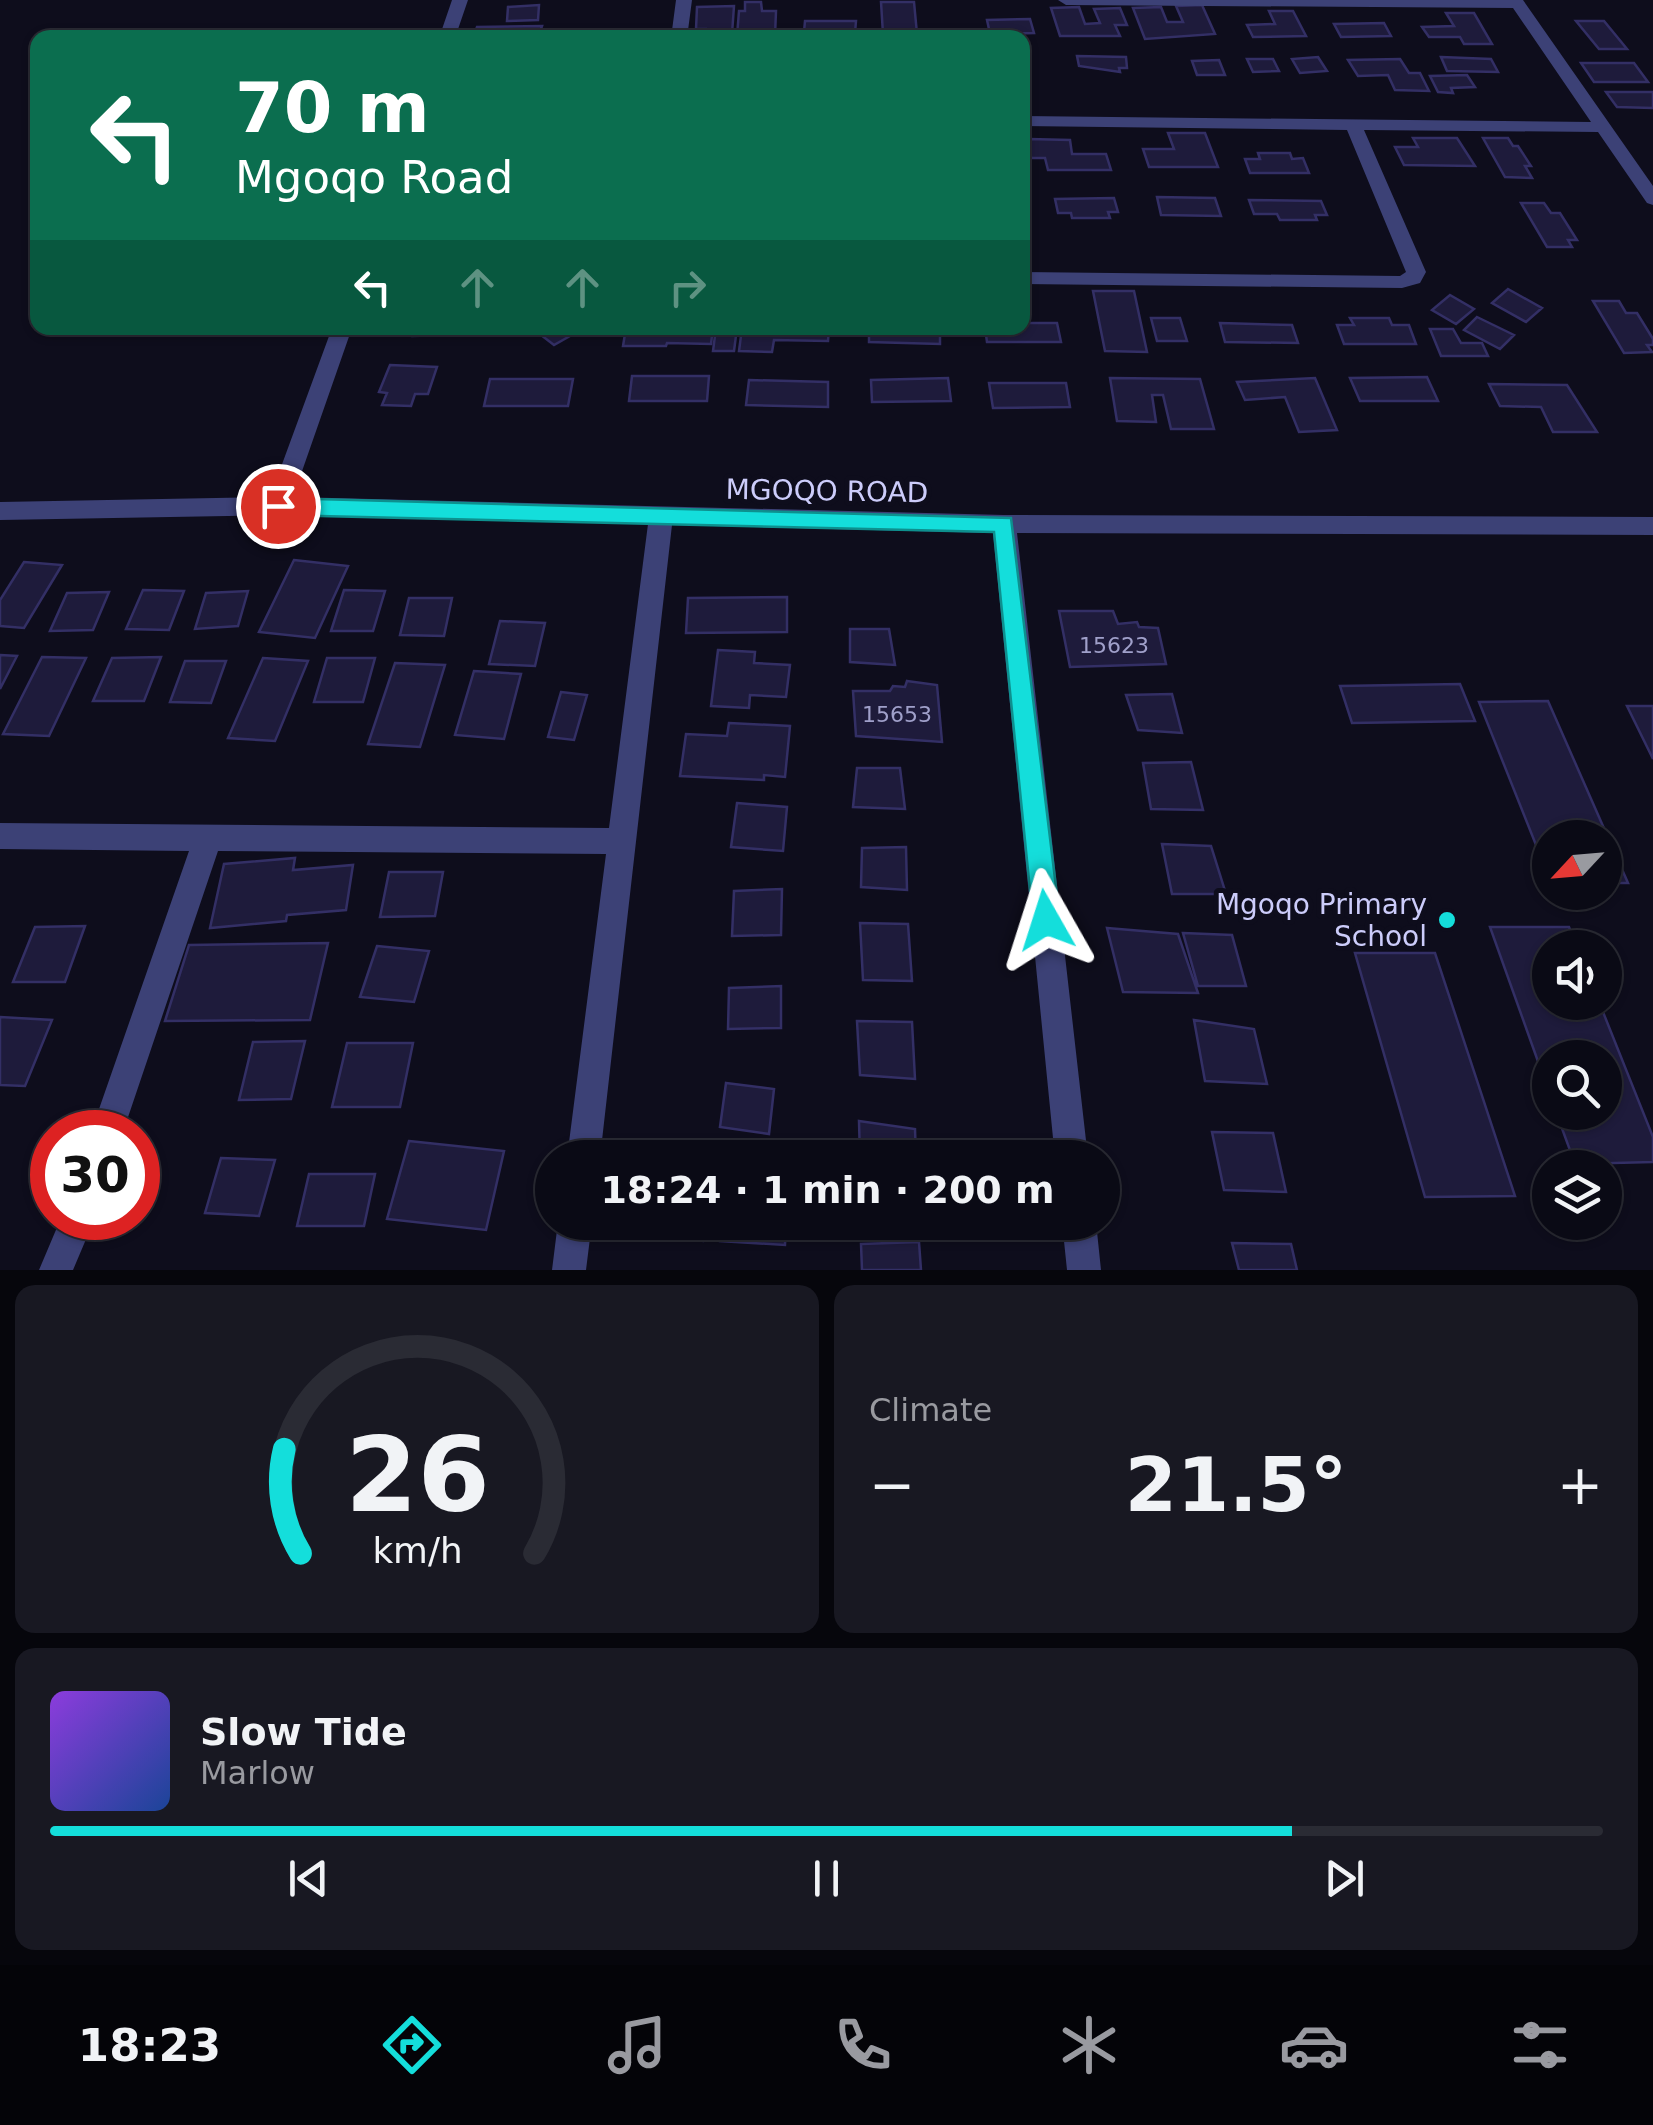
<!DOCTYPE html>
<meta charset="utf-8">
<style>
body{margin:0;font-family:"DejaVu Sans",sans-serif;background:#181822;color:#f1f3f6;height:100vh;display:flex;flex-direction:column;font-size:38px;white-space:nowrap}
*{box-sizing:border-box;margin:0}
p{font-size:32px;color:#999aa0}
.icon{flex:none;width:55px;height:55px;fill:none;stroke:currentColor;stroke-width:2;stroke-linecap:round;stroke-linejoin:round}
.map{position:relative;height:1270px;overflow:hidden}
.panel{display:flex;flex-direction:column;gap:15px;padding:15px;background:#06060c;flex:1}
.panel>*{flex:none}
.banner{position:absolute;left:30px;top:30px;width:1000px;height:305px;border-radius:20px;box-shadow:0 2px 8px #0004,0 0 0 2px #2a2b34;background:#0b6e4f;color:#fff;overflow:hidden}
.needle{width:65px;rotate:244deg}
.controls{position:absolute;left:1532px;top:820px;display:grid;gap:20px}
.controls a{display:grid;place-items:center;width:90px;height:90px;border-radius:50%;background:#0a0a15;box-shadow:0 2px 8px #0004,0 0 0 2px #2a2b34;font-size:50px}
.speed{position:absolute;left:30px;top:1110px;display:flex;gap:20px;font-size:50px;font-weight:700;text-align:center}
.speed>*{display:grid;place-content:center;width:130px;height:130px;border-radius:50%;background:#0a0a15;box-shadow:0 2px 8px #0004,0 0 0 2px #2a2b34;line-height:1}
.speed .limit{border:15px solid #d22;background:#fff;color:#111}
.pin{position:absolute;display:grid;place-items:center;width:85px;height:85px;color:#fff;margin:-42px;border:5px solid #fff;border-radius:50%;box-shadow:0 2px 10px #0007}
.me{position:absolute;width:110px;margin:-55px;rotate:354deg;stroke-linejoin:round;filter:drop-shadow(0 0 8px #0008)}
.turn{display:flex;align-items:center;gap:35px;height:210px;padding:0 40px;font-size:45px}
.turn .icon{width:130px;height:130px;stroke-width:2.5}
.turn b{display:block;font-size:70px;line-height:85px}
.lanes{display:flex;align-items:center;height:95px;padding:0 40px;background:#0003;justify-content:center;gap:50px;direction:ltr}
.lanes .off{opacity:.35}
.big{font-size:75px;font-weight:800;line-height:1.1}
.panel .widget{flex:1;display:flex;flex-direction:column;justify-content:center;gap:15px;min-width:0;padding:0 35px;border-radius:20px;background:#181822}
.panel .dial{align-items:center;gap:0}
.dial svg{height:260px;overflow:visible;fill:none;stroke:#2a2b34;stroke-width:7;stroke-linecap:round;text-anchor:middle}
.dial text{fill:#f1f3f6;stroke:none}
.song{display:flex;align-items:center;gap:30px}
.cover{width:120px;height:120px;border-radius:15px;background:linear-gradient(135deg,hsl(270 70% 55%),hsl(220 70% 35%))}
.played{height:10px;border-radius:5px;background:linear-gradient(90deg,#14dedb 80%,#2a2b34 80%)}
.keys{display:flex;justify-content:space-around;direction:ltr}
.heat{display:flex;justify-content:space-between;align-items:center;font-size:55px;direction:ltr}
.panel .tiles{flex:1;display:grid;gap:15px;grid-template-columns:1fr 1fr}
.widget:last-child{grid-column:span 2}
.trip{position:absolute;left:535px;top:1140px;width:585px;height:100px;border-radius:50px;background:#0a0a15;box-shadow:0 2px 8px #0004,0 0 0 2px #2a2b34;font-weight:800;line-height:100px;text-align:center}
.dock{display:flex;height:160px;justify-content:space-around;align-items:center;background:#040408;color:#999aa0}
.dock .icon{width:70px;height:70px}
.dock .active{color:#14dedb}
.dock b{font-size:45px;color:#f1f3f6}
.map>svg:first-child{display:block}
</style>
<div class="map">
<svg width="1653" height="1270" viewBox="0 0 1653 1270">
<rect width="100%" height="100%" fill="#0e0d1c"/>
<path fill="#1e1b3b" stroke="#332f65" stroke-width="2.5" d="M745,2H761L762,11H776L775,36H737L739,11H745Z
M881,2H914L917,34H883Z
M539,5L538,20L507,21L508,7Z
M1202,5L1215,34L1145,39L1133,8L1161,7L1167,22H1183L1176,6Z
M734,6L732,34L707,35L706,29H696L697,7Z
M1079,7L1085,24L1100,23L1094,9L1120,8L1127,25H1115L1120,36H1060L1051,8Z
M1269,11H1293L1306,36L1253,37L1247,25L1275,24Z
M1446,13H1474L1492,44H1464L1460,37H1429L1422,27L1454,26Z
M1030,19L1034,33L990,34L987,20Z
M805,21H856L855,33L804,32Z
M1576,21H1604L1627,49H1599Z
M1384,23L1391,36L1341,37L1334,24Z
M542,26L538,38H473L477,27Z
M1077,56L1126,57L1127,68H1119L1120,72L1079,66Z
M1318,57L1327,71L1300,73L1292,59Z
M1441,57L1491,59L1498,72L1447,71Z
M1247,59H1273L1279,71L1253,72Z
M1400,59L1409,73H1420L1429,91L1395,90L1388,75L1358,76L1348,60Z
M1219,60L1225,75H1197L1192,61Z
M1581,63H1634L1648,82H1594Z
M1467,75L1475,87L1451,88L1453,93L1438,92L1430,76Z
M1606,92H1653V108L1617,107Z
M1168,133H1205L1218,167H1149L1143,149H1174Z
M1413,138H1457L1475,166L1404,165L1395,147H1418Z
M1483,138H1508L1513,146H1518L1531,166H1525L1532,178L1505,177Z
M1029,139L1070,140L1072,154H1106L1111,170H1048L1045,158H1031Z
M1258,153H1290L1292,159L1303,158L1309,173H1250L1245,159H1260Z
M1157,197L1215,198L1221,216L1161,215Z
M1114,198L1118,212H1108L1110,218H1072L1071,213H1058L1055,199Z
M1249,200L1321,201L1327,215H1315L1317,220H1280L1277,214H1254Z
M1521,203H1544L1551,213H1560L1577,240H1568L1572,247H1547Z
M1508,289L1542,308L1526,322L1492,303Z
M1093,291H1134L1147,352L1105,351Z
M1450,295L1474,309L1456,324L1432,310Z
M1593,301H1619L1626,313H1637L1653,339V345H1647L1652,352L1624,353Z
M1477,317L1514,335L1500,349L1464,330Z
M1151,318H1180L1187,341H1157Z
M1350,318H1389L1392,325H1409L1416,344H1344L1337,325H1354Z
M1022,323H1057L1061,342H987L985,328H1022Z
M1220,323L1292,325L1298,343L1225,342Z
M416,328H450L448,335L413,336Z
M532,328H584L554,345Z
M626,328H713L711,344L667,343L666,346H623Z
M716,328H737L734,351H713Z
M742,328H829L828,341L774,340L772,352L739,351Z
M869,328H940V344L869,342Z
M1430,329H1453L1461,343H1482L1488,356H1441Z
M390,365L437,367L428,394H415L411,406L382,405L387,393L379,392Z
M632,376H709L707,401H629Z
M1427,377L1438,401H1360L1350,378Z
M948,378L951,401L872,402L871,380Z
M1110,378L1200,379L1214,429H1171L1163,395H1152L1156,422L1117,421Z
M1315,378L1337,430L1299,432L1285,397L1245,400L1237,382Z
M490,379H573L568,406H484Z
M749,380L828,382V407L746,405Z
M989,383H1066L1070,407L993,408Z
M1489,384L1567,385L1597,432H1553L1541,407L1500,406Z
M294,560L348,566L315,638L259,632Z
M24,562L62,565L24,628L0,626V600Z
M143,590L184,591L169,630L126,629Z
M344,590L385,591L373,631H331Z
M248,591L238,626L195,629L206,593Z
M109,592L93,630L50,631L67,593Z
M787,597V632L686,633L688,598Z
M409,598H452L444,636L400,635Z
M1059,611H1113L1118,624L1137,622L1139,627L1158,628L1166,664L1070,667Z
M500,621L545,623L535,666L489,664Z
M850,629H889L895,665L850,662Z
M718,650L755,652L754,663L790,665L786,697L750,695L749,708L711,706Z
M0,655L17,656L0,689Z
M42,657L86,658L49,736L3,734Z
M161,657L144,701H93L112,658Z
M263,658L308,661L275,741L228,738Z
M327,658H375L363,702H314Z
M185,661H226L211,703L170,702Z
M395,663L445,665L420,747L368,744Z
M474,671L521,674L504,739L455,735Z
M907,681L937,685L942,742L856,736L853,691H890L893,686L905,687Z
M1460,684L1475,721L1352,723L1340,686Z
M561,692L587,695L574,740L548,737Z
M1172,694L1182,733L1138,730L1126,695Z
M1548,701L1628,883H1605V838H1550V880L1479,702Z
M1627,706H1653V759Z
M729,723L790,726L785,777L764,775V780L680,776L686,734L727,736Z
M1191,762L1203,810L1151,809L1143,763Z
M857,768H900L905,809L853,807Z
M737,803L787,807L783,851L731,847Z
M1162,844L1211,846L1226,894H1172Z
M906,847L907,890L861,887L862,848Z
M295,858L293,870L353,865L346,910L287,915L286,921L210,928L224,864Z
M389,872H443L435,916L380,917Z
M782,889L781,935L732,936L734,891Z
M860,923L908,924L912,981L863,980Z
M85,926L65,982H13L35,927Z
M1490,927H1569L1577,948H1550V1002H1599L1653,1137V1162L1575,1164L1556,1112H1605V1058H1550V1095Z
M1107,928L1178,934L1198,993L1123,992Z
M1183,933L1232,935L1246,986H1198Z
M328,943L310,1020L165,1021L189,945Z
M377,946L429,951L414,1002L360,997Z
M1355,953H1435L1515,1196L1425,1197Z
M781,986V1028L728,1029L729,988Z
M0,1017L52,1020L25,1086L0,1085Z
M1194,1020L1254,1029L1267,1084L1205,1081Z
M857,1021L912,1022L915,1079L860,1075Z
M305,1041L291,1099L239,1100L253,1042Z
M347,1043H413L400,1107H332Z
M726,1083L774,1089L769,1134L720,1127Z
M859,1121L915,1129L916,1158H860Z
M1212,1132L1273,1133L1286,1192L1224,1190Z
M409,1141L504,1151L486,1230L387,1219Z
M221,1158L275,1160L259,1216L205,1213Z
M309,1174H375L364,1226H297Z
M634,1222H705L703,1241L633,1234Z
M721,1222H786L785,1245L720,1241Z
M919,1242L921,1270H862L861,1244Z
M1232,1243L1291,1244L1297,1270H1239Z"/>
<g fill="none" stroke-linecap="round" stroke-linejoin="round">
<path fill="#3c4176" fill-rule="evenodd" d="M452,0H468L455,38H439Z
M676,0H692L687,38H671Z
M1058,0H1523L1653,186V205L1647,203L1598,132L1364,130L1426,272L1420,283L1402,288L1022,284V272L1400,276L1406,272L1347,130L1022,126V116L1591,122L1513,8L1066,5Z
M332,328H352L293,497L1004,515L1653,517V535L1017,533L1088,1158H1055L993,533L672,525L600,1158H567L606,854L218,851L123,1132H91L189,851L0,849V823L609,828L648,524L278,515L0,520V502L270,497Z
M61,1218H95L73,1270H39Z
M558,1222H592L586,1270H552Z
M1062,1222H1096L1101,1270H1067Z"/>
</g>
<path fill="#14dedb" stroke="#0d908e" stroke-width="2.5" d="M278,498L1011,518L1060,920L1056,929L1046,933L1037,929L1033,920L994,532L278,515L267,506Z"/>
<circle fill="#14dedb" stroke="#0e0d1c" stroke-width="4" cx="1447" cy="920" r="10"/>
<g text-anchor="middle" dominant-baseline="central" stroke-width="10" stroke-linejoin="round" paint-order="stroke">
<g font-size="22" fill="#a0a0ca">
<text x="1114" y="645">15623</text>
<text x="897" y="714">15653</text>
</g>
<g font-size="28" fill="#ccccfa" stroke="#0e0d1c">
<text transform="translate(827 491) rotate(1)">MGOQO ROAD</text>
</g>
<g font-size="28" fill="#ccccfa" stroke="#0e0d1c" text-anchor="end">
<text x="1427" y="904">Mgoqo Primary<tspan x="1427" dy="32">School</tspan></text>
</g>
</g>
</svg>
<div class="controls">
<a><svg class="needle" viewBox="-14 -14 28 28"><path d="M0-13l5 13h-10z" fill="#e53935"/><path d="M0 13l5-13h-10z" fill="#999aa0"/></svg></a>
<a><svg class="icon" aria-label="sound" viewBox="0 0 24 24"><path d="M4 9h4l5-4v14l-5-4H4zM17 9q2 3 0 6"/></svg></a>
<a><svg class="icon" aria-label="search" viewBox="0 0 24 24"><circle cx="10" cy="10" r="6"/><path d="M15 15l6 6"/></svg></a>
<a><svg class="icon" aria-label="layers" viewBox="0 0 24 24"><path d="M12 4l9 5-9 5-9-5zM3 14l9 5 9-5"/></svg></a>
</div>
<div class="speed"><div class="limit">30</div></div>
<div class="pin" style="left:278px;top:506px;background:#d93025"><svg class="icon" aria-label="arrive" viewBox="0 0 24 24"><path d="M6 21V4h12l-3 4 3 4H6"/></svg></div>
<svg class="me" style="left:1046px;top:920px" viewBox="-20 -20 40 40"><path d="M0-17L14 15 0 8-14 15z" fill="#14dedb" stroke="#fff" stroke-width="4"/></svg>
<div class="trip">18:24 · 1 min · 200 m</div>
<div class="banner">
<div class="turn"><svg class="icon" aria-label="left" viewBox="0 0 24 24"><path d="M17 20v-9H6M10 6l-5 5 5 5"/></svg><div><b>70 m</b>Mgoqo Road</div></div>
<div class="lanes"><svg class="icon" aria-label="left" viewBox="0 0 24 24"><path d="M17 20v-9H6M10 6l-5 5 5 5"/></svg><svg class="icon off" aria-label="ahead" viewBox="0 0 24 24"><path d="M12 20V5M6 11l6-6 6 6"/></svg><svg class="icon off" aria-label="ahead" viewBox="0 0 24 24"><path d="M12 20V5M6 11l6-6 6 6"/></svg><svg class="icon off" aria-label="right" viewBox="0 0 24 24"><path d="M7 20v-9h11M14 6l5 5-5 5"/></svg></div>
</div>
</div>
<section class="panel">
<div class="tiles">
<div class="widget dial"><svg viewBox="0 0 100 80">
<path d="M14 69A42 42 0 1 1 86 69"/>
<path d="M14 69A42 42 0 0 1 9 37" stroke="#14dedb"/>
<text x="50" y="56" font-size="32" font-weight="700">26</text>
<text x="50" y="72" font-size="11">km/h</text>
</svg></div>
<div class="widget"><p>Climate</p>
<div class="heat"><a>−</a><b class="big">21.5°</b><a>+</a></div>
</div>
<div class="widget">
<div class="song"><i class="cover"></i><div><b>Slow Tide</b><p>Marlow</p></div></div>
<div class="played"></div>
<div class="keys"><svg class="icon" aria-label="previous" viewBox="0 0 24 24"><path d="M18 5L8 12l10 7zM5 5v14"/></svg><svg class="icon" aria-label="pause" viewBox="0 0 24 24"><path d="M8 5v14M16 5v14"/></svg><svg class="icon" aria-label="next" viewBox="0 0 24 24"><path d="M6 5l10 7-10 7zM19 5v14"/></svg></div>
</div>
</div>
</section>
<nav class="dock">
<b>18:23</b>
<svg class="icon active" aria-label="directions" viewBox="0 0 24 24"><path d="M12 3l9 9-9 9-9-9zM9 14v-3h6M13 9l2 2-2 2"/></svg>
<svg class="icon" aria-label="music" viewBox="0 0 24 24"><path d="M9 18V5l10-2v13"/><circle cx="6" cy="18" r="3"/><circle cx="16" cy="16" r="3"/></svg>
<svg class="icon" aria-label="phone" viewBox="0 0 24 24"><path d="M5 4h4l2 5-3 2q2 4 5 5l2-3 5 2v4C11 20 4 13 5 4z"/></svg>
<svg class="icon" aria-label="climate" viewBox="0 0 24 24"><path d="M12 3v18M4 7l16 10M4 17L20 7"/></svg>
<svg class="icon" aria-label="car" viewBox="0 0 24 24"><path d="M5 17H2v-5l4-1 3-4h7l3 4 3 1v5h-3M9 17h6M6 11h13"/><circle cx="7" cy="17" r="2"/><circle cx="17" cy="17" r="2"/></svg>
<svg class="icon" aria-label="filters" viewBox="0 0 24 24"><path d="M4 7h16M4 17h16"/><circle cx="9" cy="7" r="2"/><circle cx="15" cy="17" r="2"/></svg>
</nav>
